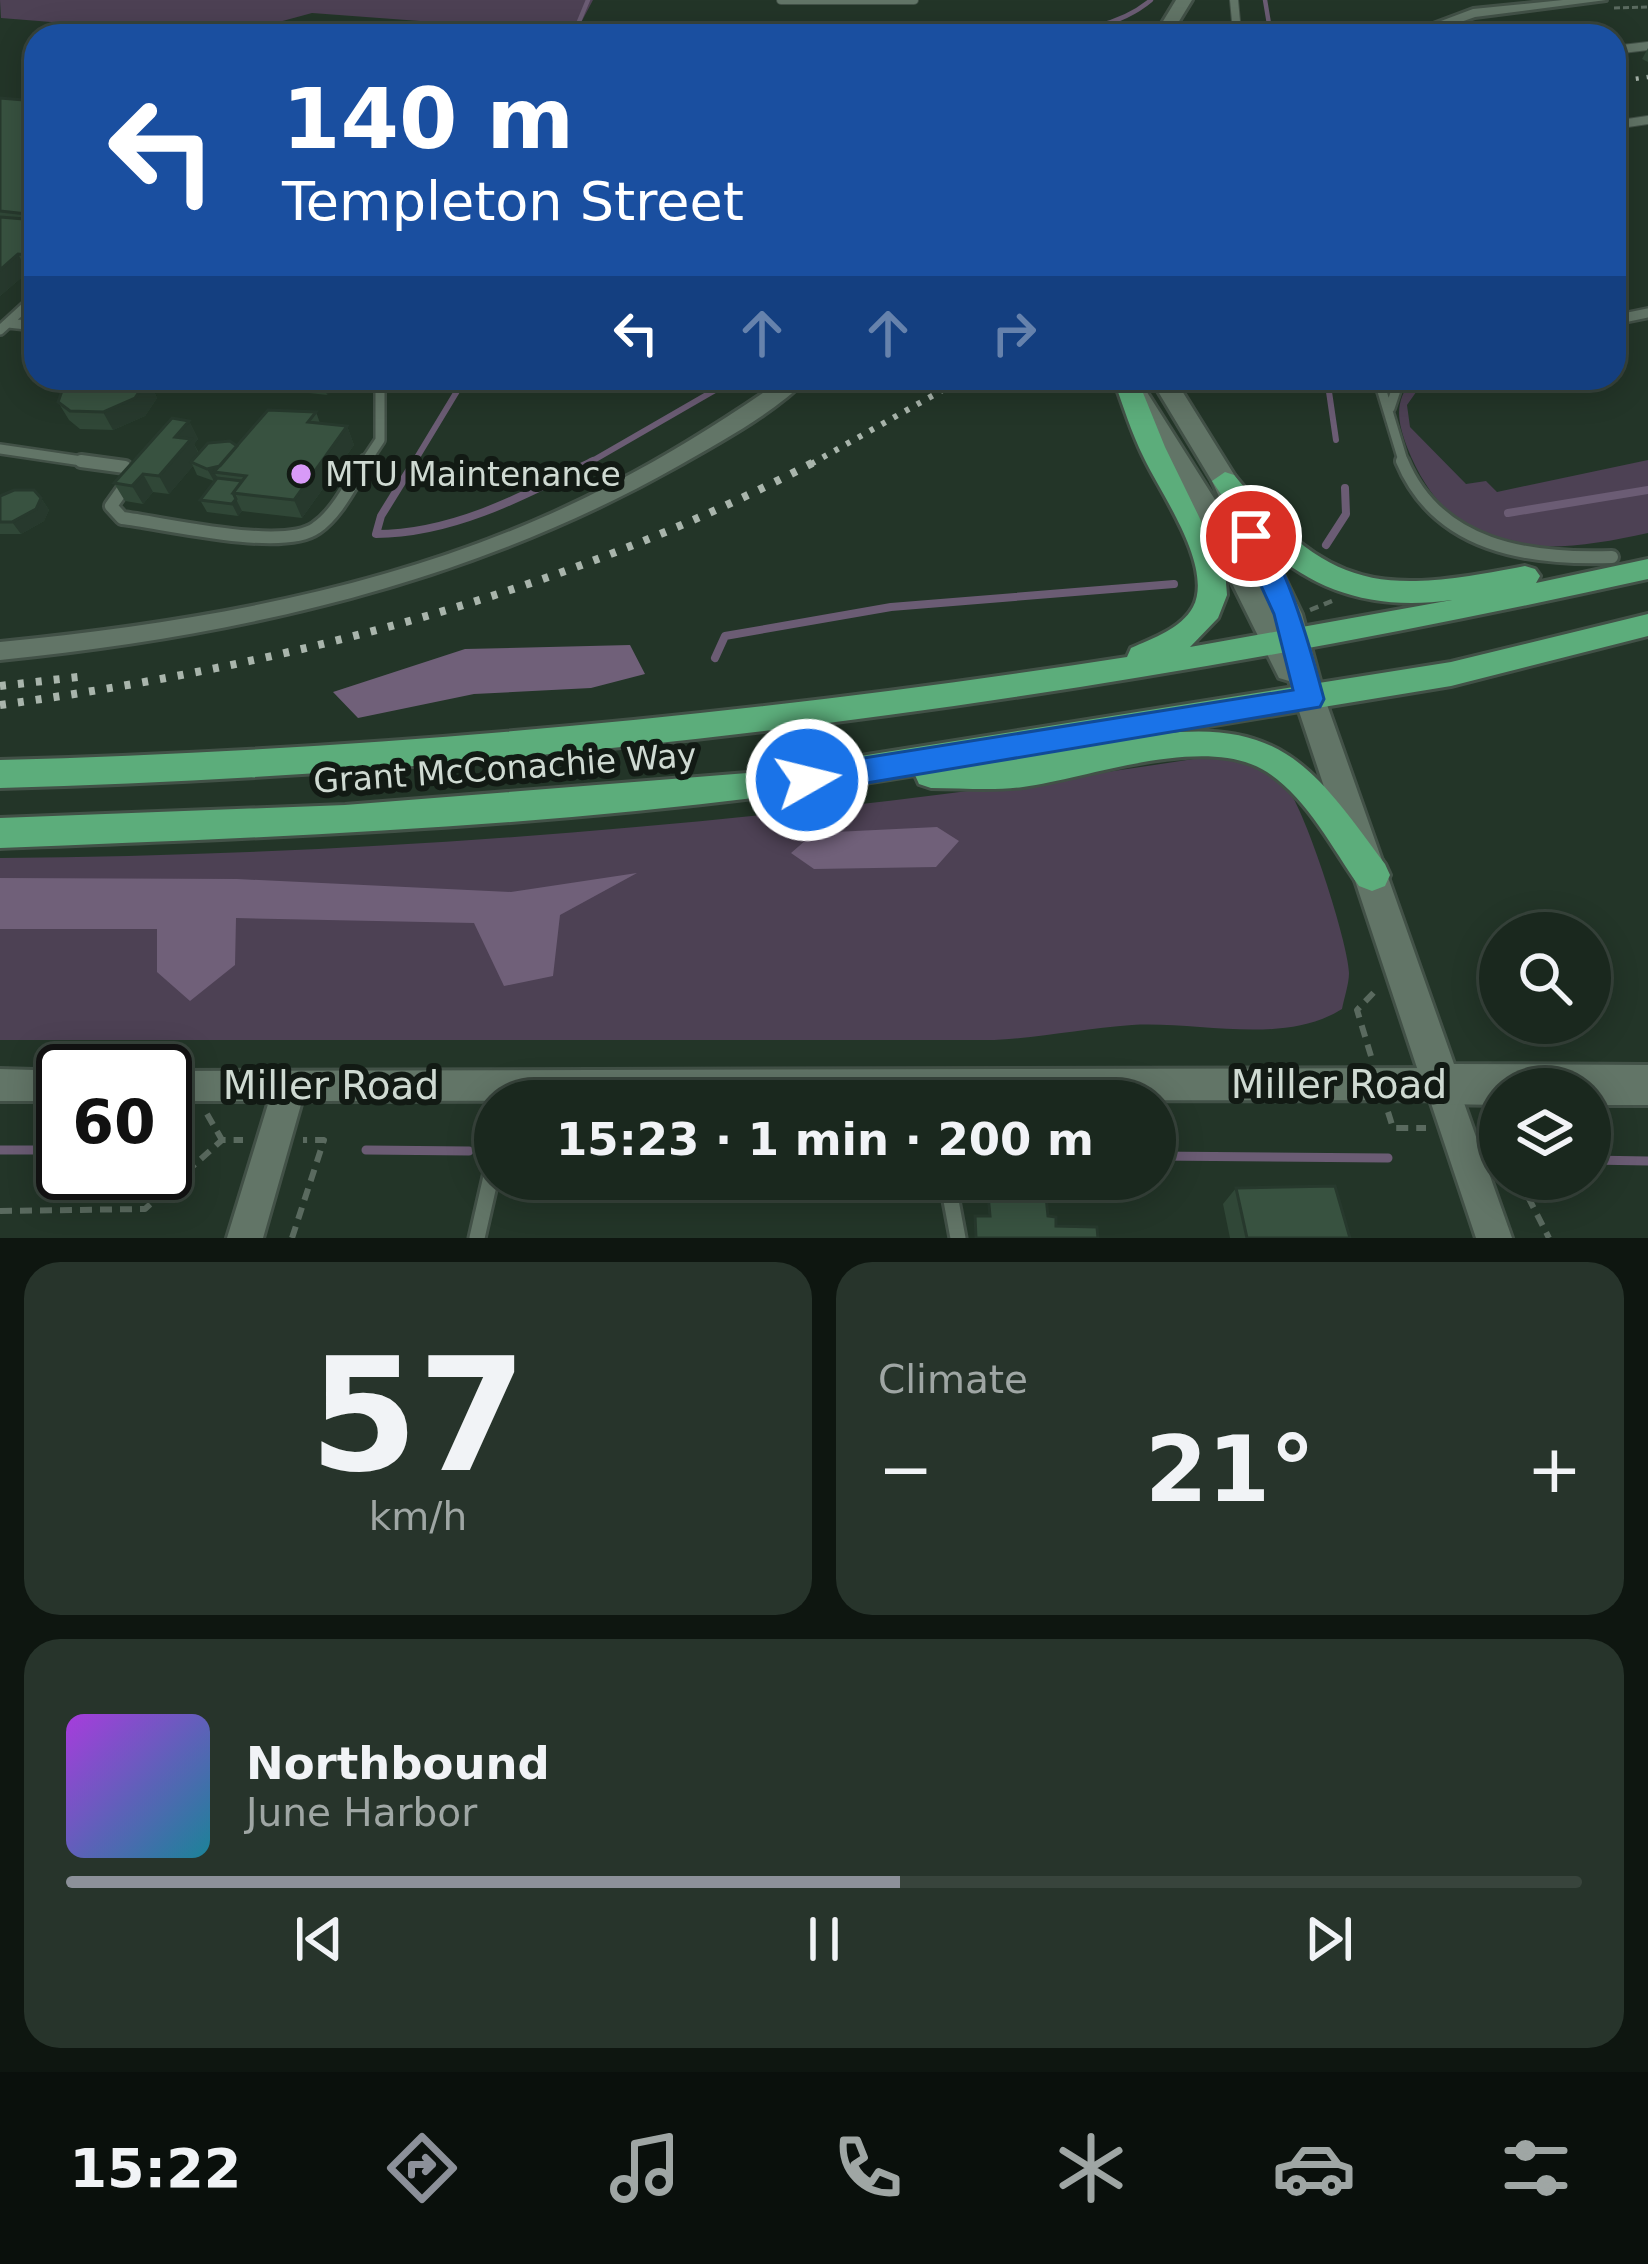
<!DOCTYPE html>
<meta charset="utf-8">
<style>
body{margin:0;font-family:"DejaVu Sans",sans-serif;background:#27342b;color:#f1f3f6;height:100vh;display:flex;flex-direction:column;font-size:45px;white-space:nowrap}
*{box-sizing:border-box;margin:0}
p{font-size:39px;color:#9fa6a4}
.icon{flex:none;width:66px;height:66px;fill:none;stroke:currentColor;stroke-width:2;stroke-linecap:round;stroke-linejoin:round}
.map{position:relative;height:1238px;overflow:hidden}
.drawer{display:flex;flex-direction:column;gap:24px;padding:24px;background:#0e1610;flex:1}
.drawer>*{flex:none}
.banner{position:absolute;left:24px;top:24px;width:1602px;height:366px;border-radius:36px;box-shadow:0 6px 30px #0003,0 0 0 3px #38443c;background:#1a4fa0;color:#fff;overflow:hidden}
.buttons{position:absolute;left:1479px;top:912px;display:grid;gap:24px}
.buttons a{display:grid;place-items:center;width:132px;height:132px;border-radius:50%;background:#1a281e;box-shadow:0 6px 30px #0003,0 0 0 3px #38443c;font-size:60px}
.speed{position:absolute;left:36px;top:1044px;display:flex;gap:24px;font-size:60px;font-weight:700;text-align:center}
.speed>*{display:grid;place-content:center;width:156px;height:156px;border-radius:50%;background:#1a281e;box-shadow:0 6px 30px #0003,0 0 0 3px #38443c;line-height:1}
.speed .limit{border:6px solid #111;border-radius:18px;background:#fff;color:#111}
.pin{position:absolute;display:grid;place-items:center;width:102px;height:102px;color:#fff;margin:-51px;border:6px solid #fff;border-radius:50%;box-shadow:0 3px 12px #0007}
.me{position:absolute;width:132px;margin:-66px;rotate:82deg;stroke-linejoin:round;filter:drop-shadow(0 0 9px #0008)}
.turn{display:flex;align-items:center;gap:42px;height:252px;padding:0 60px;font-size:54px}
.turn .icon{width:156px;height:156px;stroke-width:2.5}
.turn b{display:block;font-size:84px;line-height:102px}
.lanes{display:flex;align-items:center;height:114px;padding:0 60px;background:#0003;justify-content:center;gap:60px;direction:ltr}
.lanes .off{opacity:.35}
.big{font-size:90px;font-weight:700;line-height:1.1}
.drawer .widget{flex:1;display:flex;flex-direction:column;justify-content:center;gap:18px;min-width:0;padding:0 42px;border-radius:36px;background:#27342b}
.drawer .dial{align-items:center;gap:0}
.dial b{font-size:156px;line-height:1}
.song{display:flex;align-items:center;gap:36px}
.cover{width:144px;height:144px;border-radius:18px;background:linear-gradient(135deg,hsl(280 70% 55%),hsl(190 70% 35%))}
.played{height:12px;border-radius:6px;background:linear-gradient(90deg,#8c9099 55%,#38443c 55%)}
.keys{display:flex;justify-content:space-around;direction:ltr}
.heat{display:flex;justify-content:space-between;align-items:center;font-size:66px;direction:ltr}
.drawer .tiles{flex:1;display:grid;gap:24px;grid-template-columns:1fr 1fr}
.widget:last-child{grid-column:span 2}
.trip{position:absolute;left:474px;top:1080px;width:702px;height:120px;border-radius:60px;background:#1a281e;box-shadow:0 6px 30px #0003,0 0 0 3px #38443c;font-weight:700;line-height:120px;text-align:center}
.dock{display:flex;height:192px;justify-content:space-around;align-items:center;background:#0a100c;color:#9fa6a4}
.dock .icon{width:84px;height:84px}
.dock .on{color:#8c9099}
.dock b{font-size:54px;color:#f1f3f6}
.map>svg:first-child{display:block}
</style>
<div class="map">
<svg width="1648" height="1238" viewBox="0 0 1648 1238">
<rect width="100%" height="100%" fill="#233528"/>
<path fill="#4d4154" d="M0,0H593L574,36H479L487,26L312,13L227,36L1,18Z
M1413,378H1426L1407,405L1410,427L1466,484L1486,481L1497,492L1648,460V533C1545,556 1452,562 1407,447C1397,420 1394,402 1413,378Z
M1213,756C1240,759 1269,764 1287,788C1306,812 1348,942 1349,973C1349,984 1344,998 1342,1009C1283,1046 1199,1021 1132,1025C1086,1028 1040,1038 994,1040H0V858C406,855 811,819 1213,756Z"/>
<path fill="#706079" d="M630,645L645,674L591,688L474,694L358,718L333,692L465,649Z
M937,827L959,841L936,867L814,869L791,853L814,833Z
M637,873L560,915L553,976L504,986L474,923L236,918L235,965L190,1001L157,972V929H0V878L237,879L511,892Z"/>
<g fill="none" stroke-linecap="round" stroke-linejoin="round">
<path stroke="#6b5c74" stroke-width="4.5" d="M1265,0L1271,36
M573,36L588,0
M1002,36C1054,30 1108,36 1151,0"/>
<path stroke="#6b5c74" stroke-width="6" d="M1327,378L1336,440
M413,464L465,378
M587,464L736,378"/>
<path stroke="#6b5c74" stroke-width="8" d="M415,461L381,516L376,534C453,534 526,495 593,461
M1508,513L1648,490
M1326,545L1346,514L1345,488
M715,658L725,636L891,607L1174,584"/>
<path stroke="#6b5c74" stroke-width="9" d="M0,1150H63
M366,1150L469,1151
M1155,1156L1388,1158
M1590,1160L1648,1161
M110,1173L118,1177"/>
<defs>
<path id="lane-far3" d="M781,0H914
M1234,0L1237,32
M1614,50L1648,46
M1614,125L1648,120"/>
<path id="lane-far2" d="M1614,320L1648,313
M8,323L36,326
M0,330L36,297
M1378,378L1404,464
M1390,408L1400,378
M0,449L102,464
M364,464L380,440V378"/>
<path id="lane-far1" d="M81,461L125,467L131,478L111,506L122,518C165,523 283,552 316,528C338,513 352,482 366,461
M1402,461C1438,547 1528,560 1612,557"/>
<path id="lane" d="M947,1179L958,1238
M477,1238L495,1159"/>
<path id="street" d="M1563,0H1606L1475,17L1421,36H1401L1473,9Z
M785,378H808C776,412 720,442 680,465C470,584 238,636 0,660V642C211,621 425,583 614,483C674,452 730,416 785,378Z
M1441,1068L1453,1072L1512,1238H1476L1430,1100L302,1101L263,1238H227L269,1101H165V1071H159Z
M0,1069L69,1071H63V1101H0Z"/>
<path id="secondary" d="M1176,0H1192L1170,36H1154Z
M1114,378H1138L1233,528L1212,481L1150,378H1174L1238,481L1302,614L1325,699L1454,1064L1648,1065V1105H1590V1089H1500V1105L1441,1104L1427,1098L1289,681L1279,678L1202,523Z"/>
<path id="primary" d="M1113,378H1137L1165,447L1225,570L1227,595L1218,618L1190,647L1452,600C1343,615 1271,571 1212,481L1225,472L1234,475C1331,593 1381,594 1525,566L1535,569L1540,576L1536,583L1648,559V579C1107,699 555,773 0,788V760C377,750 755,715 1127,657L1131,648C1153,638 1181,629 1193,607C1214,567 1161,494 1144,458C1131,432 1123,405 1113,378Z
M1648,614V636L1451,686L1160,734C1285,719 1317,773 1385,864L1390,875L1385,886L1372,891L1359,886C1332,848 1307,798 1267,772C1206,733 1090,778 1023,787C993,791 962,788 931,788L919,784L915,775C612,825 306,836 0,848V818L345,805L760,772L1451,662Z"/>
</defs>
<use href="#lane-far3" stroke="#425147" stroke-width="10"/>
<use href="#lane-far2" stroke="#425147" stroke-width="14"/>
<use href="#lane-far1" stroke="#425147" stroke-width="18"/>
<use href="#lane" stroke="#425147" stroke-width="21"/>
<use href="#street" stroke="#425147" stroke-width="6"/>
<use href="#secondary" stroke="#425147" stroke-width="6"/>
<use href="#primary" stroke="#425147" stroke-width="6"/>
<path stroke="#5a6a5f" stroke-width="3" stroke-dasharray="6 3" stroke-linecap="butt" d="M1614,8L1648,7"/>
<path stroke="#5a6a5f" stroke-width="4.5" stroke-dasharray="9 6" stroke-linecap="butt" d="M1310,610L1332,601"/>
<path stroke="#5a6a5f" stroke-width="6" stroke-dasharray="12 8" stroke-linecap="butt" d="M1371,1056L1357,1010L1378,988
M1388,1112L1393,1128H1426
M207,1114L222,1140
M1484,1119L1500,1136
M1519,1179L1549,1238
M0,1211L145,1209L222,1140H243
M292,1238L324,1140H303"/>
<use href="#lane-far3" stroke="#627567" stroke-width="8"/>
<use href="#lane-far2" stroke="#627567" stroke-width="9"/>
<use href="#lane-far1" stroke="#627567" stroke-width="12"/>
<use href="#lane" stroke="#627567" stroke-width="15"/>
<use href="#street" fill="#627567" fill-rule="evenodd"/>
<use href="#secondary" fill="#627567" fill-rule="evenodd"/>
<use href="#primary" fill="#5cad7b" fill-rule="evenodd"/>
<path stroke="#a9b5ac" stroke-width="4.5" stroke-dasharray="3 8" stroke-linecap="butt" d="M1614,82L1648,77"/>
<path stroke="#a9b5ac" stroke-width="6" stroke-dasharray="4.5 9" stroke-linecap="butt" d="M811,464L964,378"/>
<path stroke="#a9b5ac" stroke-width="8" stroke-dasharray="6 12" stroke-linecap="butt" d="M0,686L78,677
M0,705C282,666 563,594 816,461"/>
</g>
<path fill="#304737" d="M1648,48V62L1642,59Z
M0,98L36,101V272H28L0,296Z
M340,378L327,395L300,392L295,380Z
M153,389L157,398L145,416L113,430L80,429L69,420L58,402Z
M316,412L320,423L347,426L354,445L302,518L242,511L238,516L207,512L200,500L214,481L197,475L193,466L169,494L153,492L143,504L125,501L114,483L189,421L198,439L194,444L199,453L237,446Z
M0,496L41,498L49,510L44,521L21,534H0Z
M1236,1188L1350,1238H1230L1223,1204Z"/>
<path fill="#27392d" d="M18,254L28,272L0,296V270Z
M148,378L157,398L145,416L113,430L103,412Z
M326,378H340L327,395L323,383Z
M189,421L198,439L194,444L200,457L191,462L193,466L169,494L159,476L175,437Z
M347,426L354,445L302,518L294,500Z
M237,446L214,472L219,480L214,481L207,469Z
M143,474L153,492L143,504L132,486Z
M41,498L49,510L44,521L21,534L12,522Z
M236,499L242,511L238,516L232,504Z"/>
<path fill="#385240" stroke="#27392d" stroke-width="3" d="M0,98L36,101V215L0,211Z
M0,217L36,220V256L18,254L0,270Z
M76,378H147V380L135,398L103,412L70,411L58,402L64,385Z
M296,378H326L323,383L295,380Z
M268,410L316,412L308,422L347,426L294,500L233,493L246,476L214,472Z
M172,418L189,421L175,437L191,439L159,476L143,474L132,486L114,483Z
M230,441L237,446L220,466L207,469L191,462L208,443Z
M217,478L242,481L233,493L236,499L232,504L200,500Z
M14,490H34L41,498L36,509L12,522H0V496Z
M987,1184L1045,1186L1048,1216L1056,1217V1226L1097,1227L1098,1238H976L975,1216H990Z
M1335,1186L1350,1238H1247L1236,1188Z"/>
<path fill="#1a73e8" stroke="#114b97" stroke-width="3" d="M1251,528C1282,537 1315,666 1324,699L1320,707L807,793L796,789L792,780L796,771L807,767L1293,690L1274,614L1238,536Z"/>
<circle fill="#d89af8" stroke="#121a14" stroke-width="4.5" cx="301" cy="474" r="12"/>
<g text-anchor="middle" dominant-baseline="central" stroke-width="12" stroke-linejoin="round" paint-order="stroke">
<g font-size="33" fill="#cfdad2" stroke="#121a14" text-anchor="start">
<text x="325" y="474">MTU Maintenance</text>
</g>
<g font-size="33" fill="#cfdad2" stroke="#121a14">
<text transform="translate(505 768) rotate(-4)">Grant McConachie Way</text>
</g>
<g font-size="39" fill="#cfdad2" stroke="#121a14">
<text x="1339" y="1084">Miller Road</text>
<text x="331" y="1085">Miller Road</text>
</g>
</g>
</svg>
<div class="buttons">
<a><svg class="icon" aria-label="search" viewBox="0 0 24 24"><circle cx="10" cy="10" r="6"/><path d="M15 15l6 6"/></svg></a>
<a><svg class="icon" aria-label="layers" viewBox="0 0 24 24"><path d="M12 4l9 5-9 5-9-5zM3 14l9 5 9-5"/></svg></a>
</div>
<div class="speed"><div class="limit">60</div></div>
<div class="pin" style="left:1251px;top:536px;background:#d93025"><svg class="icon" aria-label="arrive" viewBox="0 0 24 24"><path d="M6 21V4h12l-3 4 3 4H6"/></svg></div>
<svg class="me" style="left:807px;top:780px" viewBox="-20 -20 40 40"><circle r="17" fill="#1a73e8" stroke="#fff" stroke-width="3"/><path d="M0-11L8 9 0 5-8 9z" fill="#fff"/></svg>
<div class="trip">15:23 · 1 min · 200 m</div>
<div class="banner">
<div class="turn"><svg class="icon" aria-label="left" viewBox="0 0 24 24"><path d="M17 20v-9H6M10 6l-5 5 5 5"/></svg><div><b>140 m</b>Templeton Street</div></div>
<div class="lanes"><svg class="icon" aria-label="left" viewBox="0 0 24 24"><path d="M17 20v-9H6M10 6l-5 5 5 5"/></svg><svg class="icon off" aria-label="ahead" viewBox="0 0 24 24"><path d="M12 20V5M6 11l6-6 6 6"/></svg><svg class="icon off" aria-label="ahead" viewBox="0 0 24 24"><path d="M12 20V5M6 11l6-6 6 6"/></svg><svg class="icon off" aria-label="right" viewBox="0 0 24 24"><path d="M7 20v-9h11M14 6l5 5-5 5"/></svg></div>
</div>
</div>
<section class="drawer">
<div class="tiles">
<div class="widget dial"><b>57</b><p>km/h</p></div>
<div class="widget"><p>Climate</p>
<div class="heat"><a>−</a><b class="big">21°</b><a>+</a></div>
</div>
<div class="widget">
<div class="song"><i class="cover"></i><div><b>Northbound</b><p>June Harbor</p></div></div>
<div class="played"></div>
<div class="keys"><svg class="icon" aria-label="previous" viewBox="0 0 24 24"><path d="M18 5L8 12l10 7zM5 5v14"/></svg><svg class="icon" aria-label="pause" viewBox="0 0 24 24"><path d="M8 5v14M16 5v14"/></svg><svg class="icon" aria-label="next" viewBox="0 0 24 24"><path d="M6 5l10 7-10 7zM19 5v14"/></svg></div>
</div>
</div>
</section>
<nav class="dock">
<b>15:22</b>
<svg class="icon on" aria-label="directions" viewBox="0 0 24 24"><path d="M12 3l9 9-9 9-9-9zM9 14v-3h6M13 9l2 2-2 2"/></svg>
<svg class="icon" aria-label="music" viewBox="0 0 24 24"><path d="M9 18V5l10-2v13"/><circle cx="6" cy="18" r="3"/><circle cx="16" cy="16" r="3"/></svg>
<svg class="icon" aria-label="phone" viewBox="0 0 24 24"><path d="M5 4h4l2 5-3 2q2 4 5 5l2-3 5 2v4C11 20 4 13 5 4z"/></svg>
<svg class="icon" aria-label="climate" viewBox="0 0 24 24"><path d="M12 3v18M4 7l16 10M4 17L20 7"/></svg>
<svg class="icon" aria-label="car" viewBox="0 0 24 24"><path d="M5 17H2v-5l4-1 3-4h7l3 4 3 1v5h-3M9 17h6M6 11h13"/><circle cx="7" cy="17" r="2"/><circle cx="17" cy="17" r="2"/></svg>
<svg class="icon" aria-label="filters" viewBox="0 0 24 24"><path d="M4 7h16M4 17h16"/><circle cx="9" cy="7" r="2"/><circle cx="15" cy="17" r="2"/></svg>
</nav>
